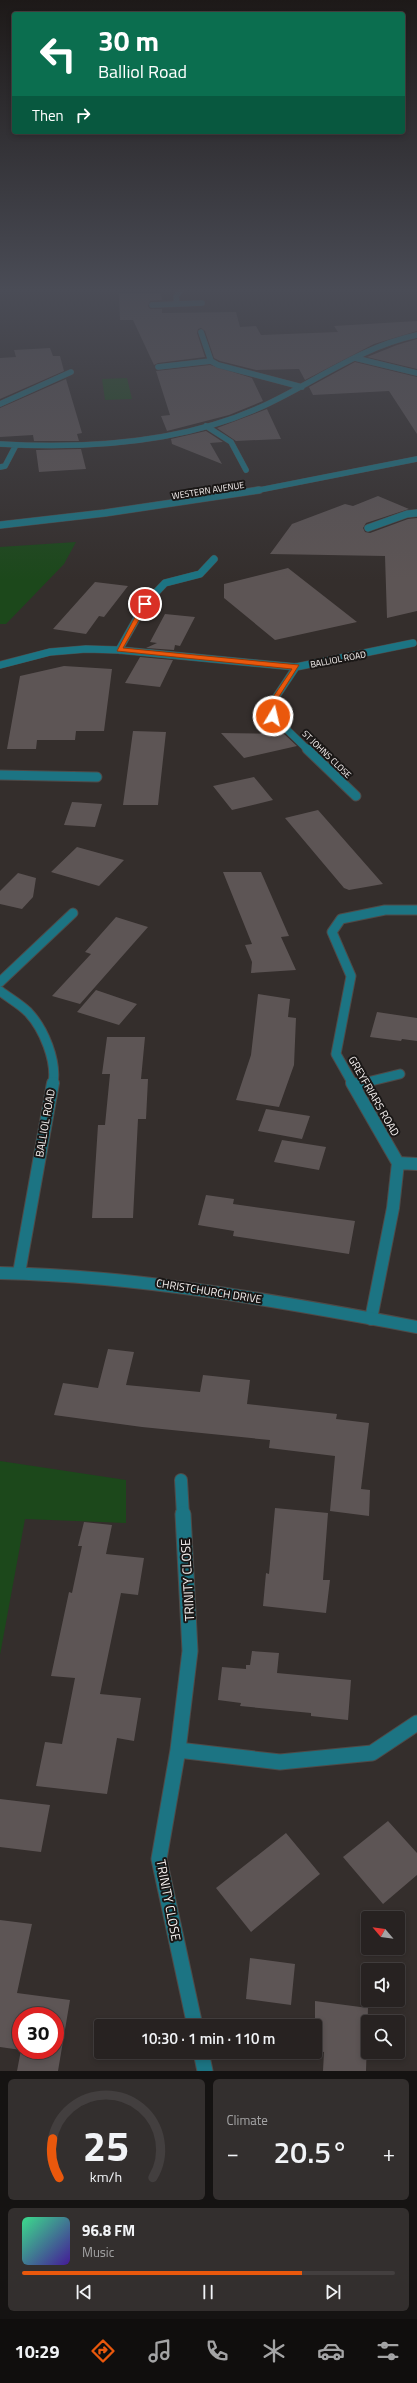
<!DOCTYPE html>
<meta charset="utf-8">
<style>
body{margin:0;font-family:"Titillium Web",sans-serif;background:#332f2e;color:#f1f3f6;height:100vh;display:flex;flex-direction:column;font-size:15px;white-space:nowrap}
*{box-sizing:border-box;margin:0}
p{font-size:13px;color:#a4a4a5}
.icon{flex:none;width:22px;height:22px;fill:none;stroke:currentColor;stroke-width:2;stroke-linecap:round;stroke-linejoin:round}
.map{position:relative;height:2071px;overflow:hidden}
.side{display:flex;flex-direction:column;gap:8px;padding:8px;background:#151312;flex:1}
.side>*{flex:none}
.banner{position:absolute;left:12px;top:12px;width:393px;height:122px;border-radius:4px;box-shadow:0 2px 6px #0003,0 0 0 1px #433f3f;background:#0b6e4f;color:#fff;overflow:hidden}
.needle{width:26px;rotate:299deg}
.tools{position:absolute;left:361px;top:1911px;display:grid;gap:8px}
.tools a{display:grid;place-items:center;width:44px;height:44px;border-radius:4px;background:#272221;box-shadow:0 2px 6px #0003,0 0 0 1px #433f3f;font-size:20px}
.speed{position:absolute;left:12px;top:2007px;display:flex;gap:8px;font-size:20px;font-weight:700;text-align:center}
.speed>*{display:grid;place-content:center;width:52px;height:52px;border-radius:50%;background:#272221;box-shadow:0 2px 6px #0003,0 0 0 1px #433f3f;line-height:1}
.speed .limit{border:6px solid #d22;background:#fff;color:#111}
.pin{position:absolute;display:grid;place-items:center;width:34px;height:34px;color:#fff;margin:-17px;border:2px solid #fff;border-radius:50%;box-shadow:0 1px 4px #0007}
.me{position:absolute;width:44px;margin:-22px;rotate:9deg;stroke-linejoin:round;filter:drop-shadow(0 0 3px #0008)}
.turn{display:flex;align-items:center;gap:14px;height:84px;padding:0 20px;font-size:18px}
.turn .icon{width:52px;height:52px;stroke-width:2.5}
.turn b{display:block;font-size:28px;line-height:34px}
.then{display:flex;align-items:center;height:38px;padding:0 20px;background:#0003;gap:8px;font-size:15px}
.big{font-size:30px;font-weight:600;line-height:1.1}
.side .widget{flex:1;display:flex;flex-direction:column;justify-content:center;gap:6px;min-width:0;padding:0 14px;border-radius:6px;background:#332f2e}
.side .dial{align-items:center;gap:0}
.dial svg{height:104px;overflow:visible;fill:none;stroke:#433f3f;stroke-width:7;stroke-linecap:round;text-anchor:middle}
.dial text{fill:#f1f3f6;stroke:none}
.song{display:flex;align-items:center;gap:12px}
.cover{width:48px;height:48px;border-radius:6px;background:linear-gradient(135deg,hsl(150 70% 55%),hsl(260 70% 35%))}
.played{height:4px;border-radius:2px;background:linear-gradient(90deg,#ea580c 75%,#433f3f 75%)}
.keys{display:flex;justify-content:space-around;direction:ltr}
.heat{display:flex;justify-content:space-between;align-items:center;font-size:22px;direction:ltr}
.side .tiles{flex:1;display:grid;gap:8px;grid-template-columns:1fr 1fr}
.widget:last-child{grid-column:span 2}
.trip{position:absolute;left:94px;top:2019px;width:228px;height:40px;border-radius:4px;background:#272221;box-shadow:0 2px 6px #0003,0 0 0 1px #433f3f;font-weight:600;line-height:40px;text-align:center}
.dock{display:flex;height:64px;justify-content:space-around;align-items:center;background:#100e0d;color:#a4a4a5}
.dock .icon{width:28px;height:28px}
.dock .current{color:#ea580c}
.dock b{font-size:18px;color:#f1f3f6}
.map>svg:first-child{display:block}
</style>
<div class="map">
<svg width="417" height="2071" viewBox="0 0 417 2071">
<rect width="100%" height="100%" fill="#342e2c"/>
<path fill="#1c481b" d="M127,378L132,399L105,400L102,379Z
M76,542L64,564L6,624H0V547Z
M0,1461L126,1480V1523L25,1519L0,1655Z"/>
<path fill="#5d5555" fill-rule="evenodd" d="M119,293H161L162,300L150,301L148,306L150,309H162V313L236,312L240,327L256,326L261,335L338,332L334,326L417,321V331L374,344L305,380L299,369L256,370L220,361L214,358L205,331L201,328L198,329L197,333L205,357L158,363L154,365L133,320H120Z
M417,339V369L367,357L397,345Z
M50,348L53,356H60L64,371L0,399V358L16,357L14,350Z
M355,362L417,377V434L389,391L313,395L309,387Z
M210,365L252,378L263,401L229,415L167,431L161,416L170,415L156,371Z
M66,379L82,433L77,434L79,441H34L33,435L0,437V408Z
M267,409L281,439L236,441L217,428Z
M206,431L223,442L210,443L222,464L172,444L171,439Z
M81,449L86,469L39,472L36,450Z
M378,496L409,509L366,523L363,528L365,532L370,533L408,519L417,518V611L387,618L385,556L270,554L292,524L345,504L353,506Z
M288,568L357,622L275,640L224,598V584Z
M95,582L128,586L104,617L99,616L86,634L53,629Z
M165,614L195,617L180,646L175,645L174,650L146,648L157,643L150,642Z
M140,657L173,660L160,687L125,683Z
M64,666L112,669L104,731H76L75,740H37L36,749H7L20,676Z
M133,731L166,732L158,805H123Z
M221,733L284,734L297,746L244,758Z
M254,777L273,800L232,810L213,786Z
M72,802L102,804L95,827L64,825Z
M318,810L383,884L349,890L344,888L285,818Z
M77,847L124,860L99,886L51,872Z
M223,872H261L289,936L281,937L296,970L251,973L252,962L245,945L252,944Z
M18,873L36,878L33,897L22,909L0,904V891Z
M116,917L148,927L80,1004L52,996L91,954L85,952Z
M96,990L137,1004L119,1025L77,1012Z
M258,994L290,999L288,1017L296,1018L294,1065L279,1107L236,1100L251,1055Z
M377,1012L417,1018V1041L402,1039L401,1041L370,1037Z
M107,1037H145L141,1079H148L146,1119H138L133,1218H92L98,1125H105L110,1074H102Z
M266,1109L310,1116L302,1139L258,1131Z
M282,1140L326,1147L319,1170L274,1162Z
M206,1195L234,1199L233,1204L355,1221L349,1254L233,1236L234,1231L198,1225Z
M108,1349L134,1352L126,1385L200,1392L203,1375L250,1380L247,1404L337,1414L336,1419L369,1423L361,1489L370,1490L369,1516L330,1511L335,1456L269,1448L270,1440L142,1427L54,1415L63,1383L98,1388Z
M275,1508L328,1513L323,1580H330L326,1613L263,1606L266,1573L269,1574Z
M84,1522L112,1525L106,1554L144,1558L138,1595L121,1593L100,1694L141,1698L134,1741L117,1738L107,1794L36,1786L45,1742L62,1744L75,1678L51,1676L69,1592L72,1593L82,1546H78Z
M252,1651L279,1653L277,1673L351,1680L348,1720L311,1716V1713L240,1706L241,1703L218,1700L222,1667L246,1669V1665H250Z
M0,1799L50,1805L41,1852L0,1847Z
M388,1821L417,1853V1875L383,1904L343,1857Z
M286,1833L320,1874L251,1932L216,1888Z
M0,1920L32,1924L17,1993L70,2000L58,2071H17L21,2050L0,2047ZM21,2016H55V2050H21Z
M250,1958L295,1964L291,2005L246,1999Z
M315,2001L368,2008L366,2071H323L324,2052L315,2051Z"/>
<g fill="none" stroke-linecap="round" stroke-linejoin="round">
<defs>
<path id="minor-far4" d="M177,304L176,296L181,290
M152,305L202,303
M201,332L211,361L218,365L302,387
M355,358L417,373
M158,367L211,361
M0,404L71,372
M206,426L231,442L246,470
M0,444C86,449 182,443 261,407C314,383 360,347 417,335
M0,467L5,466L16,445"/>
<path id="minor-far3" d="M368,528L407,514L417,513
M119,650L145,604L165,583L200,574L214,559
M0,665L50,652L86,649L119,650L296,667L413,643
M296,667L272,703L273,716L308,750"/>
<path id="minor-far2" d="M307,749L356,796
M0,775L97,777
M0,982L73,913
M0,991C9,998 20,1004 28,1012C44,1029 57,1061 53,1084
M353,1084L336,1054L351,976L332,932L341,919L385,910H417
M359,1084L400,1074"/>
<path id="minor-far1" d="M352,1083L398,1163L393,1208L371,1319
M354,1085L363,1083
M398,1163L417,1164
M19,1273L53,1083
M181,1480L183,1515"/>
<path id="minor" d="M183,1514L190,1651L178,1750L159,1859L195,2026
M178,1750L280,1762L372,1753L417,1723
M201,2052L205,2071"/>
<path id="tertiary-far2" d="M254,491L417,459"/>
<path id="tertiary-far1" d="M0,525L105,513L259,490"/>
<path id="tertiary" d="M0,1273C141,1276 278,1301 417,1327"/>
</defs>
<use href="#minor-far4" stroke="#4f4a48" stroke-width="6"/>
<use href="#minor-far3" stroke="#4f4a48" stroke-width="8"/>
<use href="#minor-far2" stroke="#4f4a48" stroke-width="11"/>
<use href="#minor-far1" stroke="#4f4a48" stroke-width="14"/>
<use href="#minor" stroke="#4f4a48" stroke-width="17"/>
<use href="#tertiary-far2" stroke="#4f4a48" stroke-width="6"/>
<use href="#tertiary-far1" stroke="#4f4a48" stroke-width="8"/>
<use href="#tertiary" stroke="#4f4a48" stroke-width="14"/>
<use href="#minor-far4" stroke="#1c7483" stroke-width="5.5"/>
<use href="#minor-far3" stroke="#1c7483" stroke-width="7"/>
<use href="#minor-far2" stroke="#1c7483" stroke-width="9"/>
<use href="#minor-far1" stroke="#1c7483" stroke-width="12"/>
<use href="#minor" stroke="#1c7483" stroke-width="15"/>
<use href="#tertiary-far2" stroke="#1c7483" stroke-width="5.5"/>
<use href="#tertiary-far1" stroke="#1c7483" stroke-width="7"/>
<use href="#tertiary" stroke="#1c7483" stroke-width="12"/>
</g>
<linearGradient id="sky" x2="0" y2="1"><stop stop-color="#1d1918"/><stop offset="0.5" stop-color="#4a4c56"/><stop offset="1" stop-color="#4a4c56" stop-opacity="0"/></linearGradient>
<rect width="417" height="580" fill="url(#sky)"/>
<path fill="#ea580c" stroke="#983908" d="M145,602L148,604L123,648L299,665L275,703V718L269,716V703L292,669L117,651L142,604Z"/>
<g text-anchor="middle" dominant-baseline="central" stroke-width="4" stroke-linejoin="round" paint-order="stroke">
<g font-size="9" fill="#f8f3f2" stroke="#1a1716">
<text transform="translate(208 490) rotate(-9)">WESTERN AVENUE</text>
<text transform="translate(338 659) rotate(-11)">BALLIOL ROAD</text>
<text transform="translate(327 754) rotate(44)">ST JOHNS CLOSE</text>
</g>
<g font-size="11" fill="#f8f3f2" stroke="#1a1716">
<text transform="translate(374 1096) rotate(60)">GREYFRIARS ROAD</text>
<text transform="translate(45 1123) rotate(-80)">BALLIOL ROAD</text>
<text transform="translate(209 1291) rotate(9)">CHRISTCHURCH DRIVE</text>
</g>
<g font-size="13" fill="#f8f3f2" stroke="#1a1716">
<text transform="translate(187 1580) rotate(-93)">TRINITY CLOSE</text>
<text transform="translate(169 1900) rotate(79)">TRINITY CLOSE</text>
</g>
</g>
</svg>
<div class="tools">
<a><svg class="needle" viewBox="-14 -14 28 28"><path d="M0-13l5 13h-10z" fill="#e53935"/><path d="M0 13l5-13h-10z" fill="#a4a4a5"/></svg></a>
<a><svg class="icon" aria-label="sound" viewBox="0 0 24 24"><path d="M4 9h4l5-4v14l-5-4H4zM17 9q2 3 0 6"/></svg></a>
<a><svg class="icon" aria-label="search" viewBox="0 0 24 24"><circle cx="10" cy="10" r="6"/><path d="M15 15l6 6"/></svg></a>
</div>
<div class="speed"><div class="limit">30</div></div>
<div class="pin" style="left:145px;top:604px;background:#d93025"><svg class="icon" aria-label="arrive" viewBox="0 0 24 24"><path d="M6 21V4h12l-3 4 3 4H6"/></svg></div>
<svg class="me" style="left:273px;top:716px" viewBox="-20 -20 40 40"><circle r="17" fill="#ea580c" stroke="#fff" stroke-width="3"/><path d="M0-11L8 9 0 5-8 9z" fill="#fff"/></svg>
<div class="trip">10:30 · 1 min · 110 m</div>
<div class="banner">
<div class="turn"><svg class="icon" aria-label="left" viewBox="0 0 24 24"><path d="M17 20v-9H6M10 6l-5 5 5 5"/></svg><div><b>30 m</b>Balliol Road</div></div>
<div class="then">Then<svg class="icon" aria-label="right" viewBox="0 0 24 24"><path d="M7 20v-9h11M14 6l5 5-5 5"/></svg></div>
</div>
</div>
<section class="side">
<div class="tiles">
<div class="widget dial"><svg viewBox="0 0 100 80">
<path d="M14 69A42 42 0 1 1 86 69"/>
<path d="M14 69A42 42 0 0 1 9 39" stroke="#ea580c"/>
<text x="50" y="56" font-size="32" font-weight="700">25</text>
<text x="50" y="72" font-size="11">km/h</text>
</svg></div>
<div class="widget"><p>Climate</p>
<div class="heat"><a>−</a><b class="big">20.5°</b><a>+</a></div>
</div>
<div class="widget">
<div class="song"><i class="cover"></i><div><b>96.8 FM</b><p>Music</p></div></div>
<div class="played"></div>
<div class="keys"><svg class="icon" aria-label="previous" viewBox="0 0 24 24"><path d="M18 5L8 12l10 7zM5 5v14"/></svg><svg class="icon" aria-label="pause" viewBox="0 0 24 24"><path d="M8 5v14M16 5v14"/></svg><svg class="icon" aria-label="next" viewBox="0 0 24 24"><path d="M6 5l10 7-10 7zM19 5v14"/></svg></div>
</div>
</div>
</section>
<nav class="dock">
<b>10:29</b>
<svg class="icon current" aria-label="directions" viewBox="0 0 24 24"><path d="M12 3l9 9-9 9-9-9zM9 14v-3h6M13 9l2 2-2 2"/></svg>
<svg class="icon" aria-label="music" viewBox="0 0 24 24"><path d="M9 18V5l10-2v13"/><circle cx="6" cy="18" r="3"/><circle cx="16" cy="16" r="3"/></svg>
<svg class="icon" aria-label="phone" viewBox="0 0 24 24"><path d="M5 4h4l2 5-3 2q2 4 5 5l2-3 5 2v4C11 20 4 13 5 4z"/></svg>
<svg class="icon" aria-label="climate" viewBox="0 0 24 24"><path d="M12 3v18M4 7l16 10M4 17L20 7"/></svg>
<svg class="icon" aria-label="car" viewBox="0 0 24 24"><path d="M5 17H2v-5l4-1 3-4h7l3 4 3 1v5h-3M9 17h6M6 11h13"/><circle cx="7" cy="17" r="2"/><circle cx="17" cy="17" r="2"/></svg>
<svg class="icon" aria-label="filters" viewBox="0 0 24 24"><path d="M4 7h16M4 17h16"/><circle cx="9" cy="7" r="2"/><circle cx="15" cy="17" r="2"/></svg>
</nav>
